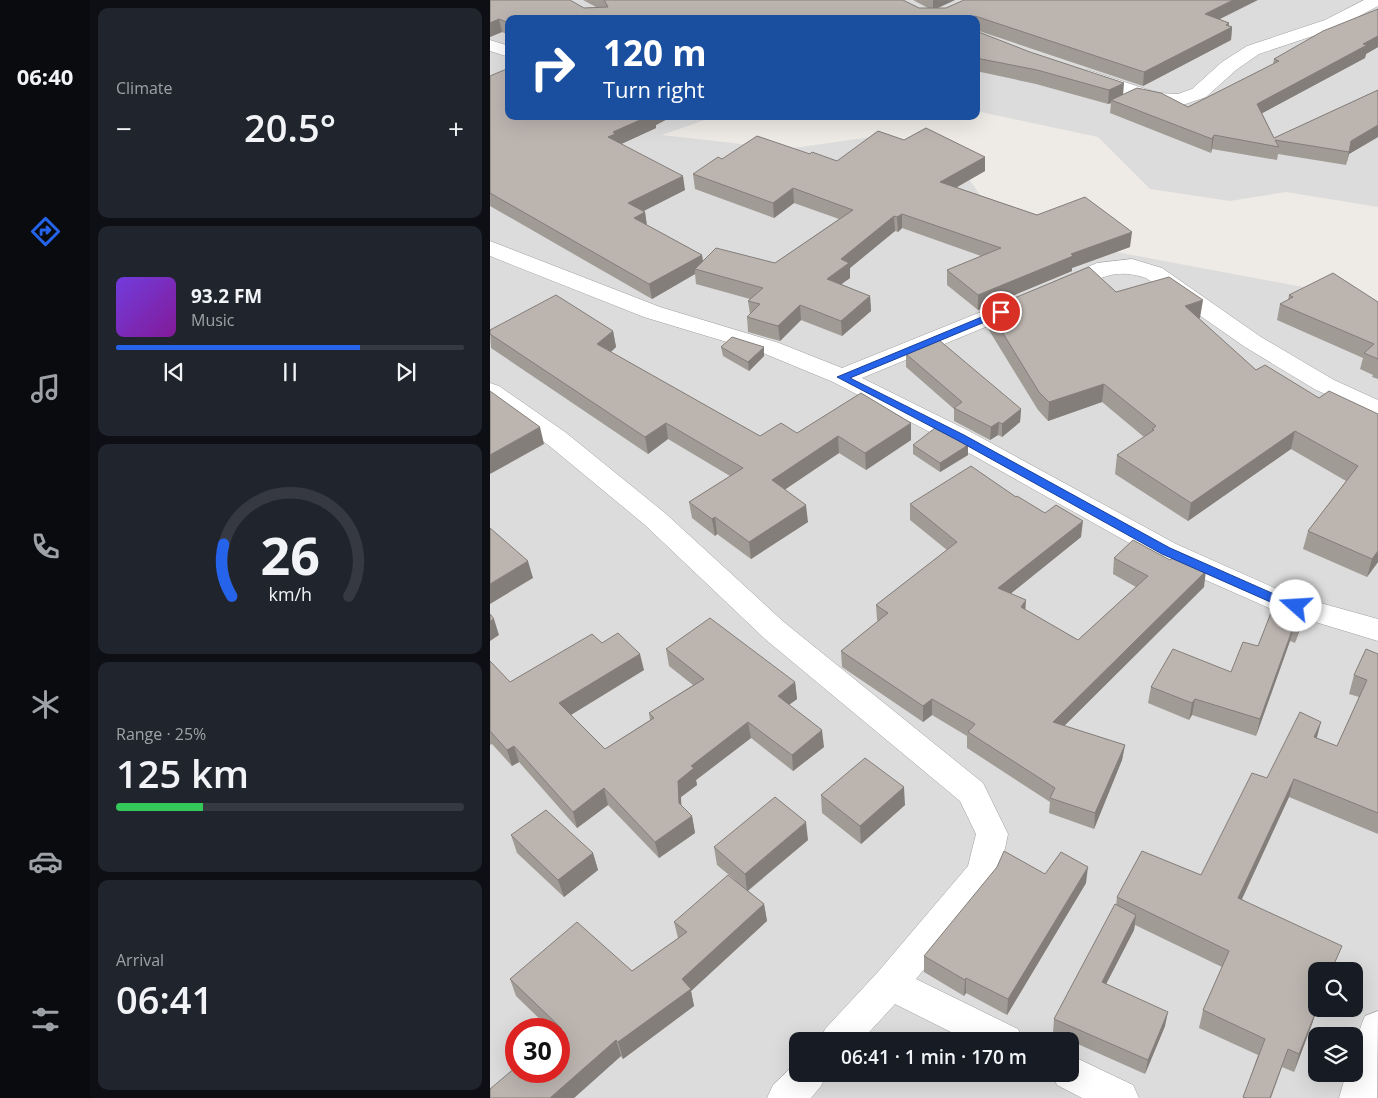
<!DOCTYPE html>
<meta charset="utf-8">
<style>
body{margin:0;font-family:"Open Sans",sans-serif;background:#20242c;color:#f1f3f6;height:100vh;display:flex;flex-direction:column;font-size:19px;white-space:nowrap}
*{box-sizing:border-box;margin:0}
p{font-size:16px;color:#9ea1a6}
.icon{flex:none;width:28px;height:28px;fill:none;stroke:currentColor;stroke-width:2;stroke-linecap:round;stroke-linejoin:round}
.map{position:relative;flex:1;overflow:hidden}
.details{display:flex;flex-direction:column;gap:8px;padding:8px;background:#0d0f14;width:400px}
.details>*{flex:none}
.top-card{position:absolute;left:15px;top:15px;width:475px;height:105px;border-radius:10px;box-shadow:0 5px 20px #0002;background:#1a4fa0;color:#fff;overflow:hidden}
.tools{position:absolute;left:818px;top:962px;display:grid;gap:10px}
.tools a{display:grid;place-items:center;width:55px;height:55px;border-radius:10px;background:#171b24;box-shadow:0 5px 20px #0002;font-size:25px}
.speed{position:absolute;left:15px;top:1018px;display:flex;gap:10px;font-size:25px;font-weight:700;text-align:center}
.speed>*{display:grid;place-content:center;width:65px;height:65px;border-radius:50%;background:#171b24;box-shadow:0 5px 20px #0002;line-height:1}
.speed .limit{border:8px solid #d22;background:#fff;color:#111}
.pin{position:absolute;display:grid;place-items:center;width:42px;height:42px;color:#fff;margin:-21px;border:2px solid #fff;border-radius:50%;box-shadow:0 1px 5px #0007}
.me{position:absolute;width:55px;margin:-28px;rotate:289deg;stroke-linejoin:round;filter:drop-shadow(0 0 4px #0008)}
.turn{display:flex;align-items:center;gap:18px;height:105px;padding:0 15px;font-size:22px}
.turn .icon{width:65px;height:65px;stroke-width:2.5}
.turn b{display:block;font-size:35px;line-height:42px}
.big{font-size:38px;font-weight:600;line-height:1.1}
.details .widget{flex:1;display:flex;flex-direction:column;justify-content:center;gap:8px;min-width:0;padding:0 18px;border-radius:10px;background:#20242c}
.details .dial{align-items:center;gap:0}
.dial svg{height:130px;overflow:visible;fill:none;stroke:#363941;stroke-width:7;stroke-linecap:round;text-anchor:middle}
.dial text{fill:#f1f3f6;stroke:none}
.song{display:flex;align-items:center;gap:15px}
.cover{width:60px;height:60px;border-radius:8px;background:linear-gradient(135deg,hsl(260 70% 55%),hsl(290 70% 35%))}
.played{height:5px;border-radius:2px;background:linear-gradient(90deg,#2563eb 70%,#363941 70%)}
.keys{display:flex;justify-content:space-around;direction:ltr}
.heat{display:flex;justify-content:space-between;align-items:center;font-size:28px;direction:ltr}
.charge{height:8px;border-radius:4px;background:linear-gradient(90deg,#34c759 25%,#363941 0)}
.trip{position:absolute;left:299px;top:1032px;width:290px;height:50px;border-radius:10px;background:#171b24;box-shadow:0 5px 20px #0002;font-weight:600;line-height:50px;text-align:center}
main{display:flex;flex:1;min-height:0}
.tabs{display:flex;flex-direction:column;width:90px;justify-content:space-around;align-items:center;background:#090b0e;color:#9ea1a6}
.tabs .icon{width:35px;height:35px}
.tabs .on{color:#2563eb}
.tabs b{font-size:22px;color:#f1f3f6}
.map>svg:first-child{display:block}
</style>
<main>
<nav class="tabs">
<b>06:40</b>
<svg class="icon on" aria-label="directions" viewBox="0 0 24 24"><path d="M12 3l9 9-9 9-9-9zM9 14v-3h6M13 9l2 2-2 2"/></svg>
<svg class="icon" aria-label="music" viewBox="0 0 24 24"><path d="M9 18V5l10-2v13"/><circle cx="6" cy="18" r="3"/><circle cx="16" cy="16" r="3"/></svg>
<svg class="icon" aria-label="phone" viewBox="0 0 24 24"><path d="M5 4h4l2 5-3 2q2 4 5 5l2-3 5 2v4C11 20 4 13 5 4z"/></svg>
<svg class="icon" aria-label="climate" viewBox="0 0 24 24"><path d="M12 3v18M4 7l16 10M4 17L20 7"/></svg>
<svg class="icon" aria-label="car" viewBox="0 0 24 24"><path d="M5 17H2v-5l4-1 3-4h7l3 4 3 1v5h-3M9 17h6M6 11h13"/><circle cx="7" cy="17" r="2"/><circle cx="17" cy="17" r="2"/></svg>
<svg class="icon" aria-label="filters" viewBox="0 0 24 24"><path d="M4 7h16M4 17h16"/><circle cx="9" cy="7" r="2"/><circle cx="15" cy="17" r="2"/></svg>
</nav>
<section class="details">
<div class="widget"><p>Climate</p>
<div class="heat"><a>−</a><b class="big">20.5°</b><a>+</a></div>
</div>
<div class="widget">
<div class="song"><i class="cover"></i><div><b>93.2 FM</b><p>Music</p></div></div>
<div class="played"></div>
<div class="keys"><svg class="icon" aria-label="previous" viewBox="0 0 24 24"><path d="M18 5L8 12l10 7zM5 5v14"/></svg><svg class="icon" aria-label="pause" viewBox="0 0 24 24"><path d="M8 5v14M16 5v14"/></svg><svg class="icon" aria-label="next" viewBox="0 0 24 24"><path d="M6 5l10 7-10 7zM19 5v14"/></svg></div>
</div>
<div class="widget dial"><svg viewBox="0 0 100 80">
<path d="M14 69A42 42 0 1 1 86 69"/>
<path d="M14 69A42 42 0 0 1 9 37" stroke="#2563eb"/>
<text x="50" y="56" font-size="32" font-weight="700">26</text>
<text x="50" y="72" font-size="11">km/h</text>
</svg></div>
<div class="widget"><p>Range · 25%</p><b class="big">125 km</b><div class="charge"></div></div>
<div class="widget"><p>Arrival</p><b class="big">06:41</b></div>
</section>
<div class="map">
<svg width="888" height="1098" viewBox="0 0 888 1098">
<rect width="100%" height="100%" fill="#eeebe6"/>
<path fill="#dddcdc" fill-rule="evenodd" d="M0,0H888V207L796,192L740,201L660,189L608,137L486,111V19H19V116H226L172,135L297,149L388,136L463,155L514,231L829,290L888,318V1098H0ZM826,971H864V1009H826ZM26,1029H69V1071H26ZM826,1036H864V1074H826ZM308,1041H580V1074H308Z"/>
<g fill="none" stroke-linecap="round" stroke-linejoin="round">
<defs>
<path id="minor" d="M874,0H888V6L847,28L769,54L746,70L716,97L690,106L659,103L591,80L589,76L591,72L598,70L668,93L688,94L702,89L732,62L757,46L835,20Z
M0,40L19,46V57L0,51Z
M0,241L170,307L289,343L352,368L523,299L531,297L539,299L542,304L539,309L372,378L479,431L686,544L798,594L888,619V641L779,608L666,558L461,443L343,382L273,353L154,317L0,256Z
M642,259L672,268L771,337L844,380L888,400V417L826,390L755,347L656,278C617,265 606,285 571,294L563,292L560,287L563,282L607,263Z
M0,383L9,386L75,432L175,513L295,623L493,783L518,834L510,872L505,882L426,979L528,1029L533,1041H479L405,1004L371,1041H330L335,1029L387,973L478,866L486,834L470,801L275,639L155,525L57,444L0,403Z
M888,1011L887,1098H849L856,1074H864C864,1051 866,1037 875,1016Z
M580,1055L643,1085L649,1098H592L567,1085L562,1074H580Z
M308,1061V1074H337L331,1086L321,1098H277L283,1085Z"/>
</defs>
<use href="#minor" stroke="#a0a0a0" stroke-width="1"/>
<use href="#minor" fill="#fff" fill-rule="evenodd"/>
</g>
<path fill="#a19b96" d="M0,0L94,8L106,7L93,0H413L429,8H438L423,0H465L448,8L729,19L739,23L738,25L742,27L741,40L653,86L486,30V19H19V35L12,32L0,37Z
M888,9V47L876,54L875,58L772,113L784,138L888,90V137L859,154L856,165L788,154L787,160L722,149L721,153L620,113L621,103L618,104L546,84L486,71V31L633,94L698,107L783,64L784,59Z
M0,76L19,116H183L166,125V128L131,144L195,190L153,211L155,212L157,225L212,255L213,261L285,263L349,219L304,203L284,218L205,189L203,174L232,159L320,154L347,161L414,140L495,157V171L466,187L640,247L582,268V271L488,310L457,285V270L491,256L412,228L408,232L405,231L360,268V278L351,284L380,296L381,311L352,336L311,320L290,341L258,332L257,317L260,314L258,301L260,299L206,284L205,274L162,299L0,206Z
M626,292L710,318L709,319L766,370L829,398L888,414V562L877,577L813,549L818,531L856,481L801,449L698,521L625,474L627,455L654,437L612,402L558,421L548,410L497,327L498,309Z
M799,295L888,302V379L882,377L883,375L870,369L873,358L787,320L790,304L798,300Z
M0,330L123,331L126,347L121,352L270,436L307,433L421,440L376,470L349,453L295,489L318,522L261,559L227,534L225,536L202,518L199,502L240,476L178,439L158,454L1,348Z
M231,347L274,356L259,371L233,356Z
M416,354L531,409L530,422L512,437L508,435L500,440L464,421V409L416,367Z
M423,445H478V455L450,472L423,454Z
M526,497L591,537L521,593L536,610L588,640L646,587L623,574L624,558L714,587L574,726L635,745L632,760L604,829L559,813L560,802L477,748V736L442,715L433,722L352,667L351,651L388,621L387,620L386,605L457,550L420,520V504Z
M817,604L813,620L805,643L800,641L766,736L702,715L699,720L658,703L661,687L741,672L768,646Z
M112,643L154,670L81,715L115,749L160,720L159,713L203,685L179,666L176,649L305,682L307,699L299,705L334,747L303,771L261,738L206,780L207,785L191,797V806L202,816L205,833L169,858L118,805L87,828L29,762L22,766L2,744L0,745V661L20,682Z
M888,654V834L799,797L752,899L845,963L842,971H826L827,1009L822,1024L804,1072L792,1067L781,1098H753L768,1055L709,1028L713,1010L732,967L645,925L644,930L616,984L675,1026L655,1074L563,1033L564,1019L626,905L627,897L711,875L777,778L826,738L847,746L869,697L859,694L864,675Z
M331,795L415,805L371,844L332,813Z
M21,835L103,853L108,870L74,897L27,853Z
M318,840L258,891L274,904L277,921L201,991L204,1006L133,1059L131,1056L84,1098H0L69,1071V1029H60L26,996L20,979L142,971L188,938L184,922L245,880L227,865L224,847Z
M555,874L596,883L517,1015L476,993L474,996L434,972V956Z"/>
<path fill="#837e7a" d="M443,0H465L443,10Z
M743,0H768L714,27L715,14Z
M9,19L12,32L0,37V23Z
M739,23L738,29L742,27L741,40L653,86L654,72Z
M888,36V47L876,54L875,58L765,117L767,104Z
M634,83L633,96L621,100V103L618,104L619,90Z
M159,116H183L166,125V128L127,146L118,137L123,132Z
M888,125V137L859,154L856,165L861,141Z
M724,135L722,149L721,153L722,139Z
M495,157V171L450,197V182Z
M193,176L195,190L140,218L138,203Z
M303,188L304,203L284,218L283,203Z
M155,212L157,227L144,218Z
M412,214V228L408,232L407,217Z
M404,216L405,231L360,268V278L338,294L337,279L351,259Z
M642,232L640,247L582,268V271L488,310V295L581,254Z
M212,255L214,270L205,269V274L162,299L159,284Z
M380,296L381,311L352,336L351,321Z
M713,300L710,318L692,324L695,306Z
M310,305L311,320L290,341L288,326Z
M123,331L126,347L110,361L107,344Z
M274,347V356L259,371L258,362Z
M614,384L612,402L558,421L559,402Z
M531,409L530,422L512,437V424Z
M509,422L508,435L500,440L501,427Z
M176,423L178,439L158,454L155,437Z
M421,423V440L376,470L375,453Z
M50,427L54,444L0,474V455Z
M805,431L801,449L698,521L701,503Z
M348,436L349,453L284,497L282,480Z
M478,445V455L450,472V463Z
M316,505L318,522L261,559L259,542Z
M225,517L227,534L225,536L222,519Z
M593,521L591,537L508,604V588Z
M888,551V562L877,577L882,559Z
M38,561L43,578L0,604V584Z
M716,571L714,587L562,738L563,722Z
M536,600L535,616L531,607Z
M817,604L813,620L805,643L810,626Z
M4,619L9,635L0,641V621Z
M804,625L800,641L766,736L770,719Z
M150,654L154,670L74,719L69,703Z
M305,682L307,699L289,712L288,696Z
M442,699V715L433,722V706Z
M705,699L702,715L699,720L702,703Z
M258,722L261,738L206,780L207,785L191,797L192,819L189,803L188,781L201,766Z
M831,722L826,741L824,737Z
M332,730L334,747L303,771L302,755Z
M635,745L632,760L604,829L605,813Z
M24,746L29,762L22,766L17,750Z
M804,779L799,797L744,916L748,898Z
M414,787L415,805L371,844L370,826Z
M114,788L118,805L87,828L83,812Z
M202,816L205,833L169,858L165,842Z
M316,822L318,840L257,891L255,874Z
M103,853L108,870L74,897L68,880Z
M598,867L596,883L517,1015L518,999Z
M274,904L277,921L201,991L204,1006L133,1059L128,1042L192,979Z
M646,915L644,930L610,996L612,982Z
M476,978V993L474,996L475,980Z
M827,1009L822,1024L804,1072L809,1054Z
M678,1012L675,1026L655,1074L658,1060Z
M126,1040L131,1056L84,1098H60Z"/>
<path fill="#bbb4af" stroke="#837e7a" d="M0,0H80L94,8L118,7L114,0H413L429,8H456L474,0H743L715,14L739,23L736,25L742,27L654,72L485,16V19H19V23L9,19L0,23Z
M888,9V36L873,44L877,45L767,104L784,138L888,90V125L861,141L859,152L785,140L789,147L724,135L722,139L621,100L647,88L671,93L698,107L789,61L784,59L833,31Z
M486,31L540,52L634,83L619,90L547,70L486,58Z
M19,68V116H159L123,132L125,134L118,137L193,176L138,203L155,212L144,218L212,255L159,284L0,193V76Z
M436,128L495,157L450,182L547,215L595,197L642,232L581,254L583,256L488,295L457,270L511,248L412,214L407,217L404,216L351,259L359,263L337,279L380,296L351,321L310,305L288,326L257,317L270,304L258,301L273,288L205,269L226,248L285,263L363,210L303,188L283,203L203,174L228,157L232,159L267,136L320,154L322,152L347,161L388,131L414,140Z
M599,267L626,292L679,277L713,300L695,306L766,370L775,365L829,398L839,391L888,414V551L882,559L818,531L868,466L805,431L701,503L627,455L664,430L662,429L666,426L614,384L559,402L549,392L498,309Z
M843,273L888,302V359L874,353L884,344L790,304L803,297L799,295Z
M66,295L123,331L107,344L270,436L291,423L307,433L371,393L421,423L375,453L348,436L282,480L316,505L259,542L225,517L222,519L199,502L253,468L176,423L155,437L0,334V330Z
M242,337L274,347L258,362L231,347Z
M449,340L531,409L512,424L509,422L501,427L464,408L472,402L416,354Z
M0,391L50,427L0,455Z
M445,428L478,445L450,463L423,445Z
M481,466L526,497L527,496L555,513L566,505L593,521L508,588L536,600L531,607L588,640L658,576L624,558L643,540L680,560L684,556L716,571L563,722L635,745L605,813L560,798L565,788L478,732L485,724L442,699L433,706L351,651L398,613L386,605L467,542L420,504Z
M0,528L38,561L0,584Z
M788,595L817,604L810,626L804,625L770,719L705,699L702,703L661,687L683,649L741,672L753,642L768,646Z
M0,614L4,619L0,621Z
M220,618L305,682L288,696L332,730L302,755L258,722L201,766L204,768L188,781L189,803L202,816L165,842L114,788L83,812L24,746L17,750L0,731V661L20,682L102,634L112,643L128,633L150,654L69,703L115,749L164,718L159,713L214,679L176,649Z
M876,649L888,654V813L804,779L748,898L852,946L841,971H826V1006L827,1009L809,1054L798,1049L780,1098H756L753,1097L775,1039L713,1010L739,951L627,897L652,851L711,875L762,773L777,778L810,712L831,722L824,737L847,746L877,680L864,675Z
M375,758L414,787L370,826L331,795Z
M285,797L316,822L255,874L224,847Z
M56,810L103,853L68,880L21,835Z
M514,851L555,874L571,852L598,867L518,999L476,978L475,980L434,956L507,867Z
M238,875L274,904L192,979L201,989L128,1042L126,1040L60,1098H0V1089L26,1067V1071H69V1031L72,1029L20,979L87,922L142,971L197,932L184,922Z
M625,904L646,915L612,982L678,1012L658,1060L564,1019Z"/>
<path fill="#2563eb" stroke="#184099" d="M511,309L516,312L514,314L360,378L474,435L680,548L793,598L810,603L811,606L810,609L806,610L785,604L672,554L467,440L347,377Z"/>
</svg>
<div class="tools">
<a><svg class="icon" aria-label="search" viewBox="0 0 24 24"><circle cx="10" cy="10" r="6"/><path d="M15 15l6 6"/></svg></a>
<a><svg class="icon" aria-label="layers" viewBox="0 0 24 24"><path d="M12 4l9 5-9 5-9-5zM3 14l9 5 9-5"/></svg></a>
</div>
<div class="speed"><div class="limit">30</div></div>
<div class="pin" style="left:511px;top:312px;background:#d93025"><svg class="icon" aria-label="arrive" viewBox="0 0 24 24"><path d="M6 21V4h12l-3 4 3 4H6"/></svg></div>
<svg class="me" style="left:806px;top:606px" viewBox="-20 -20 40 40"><circle r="19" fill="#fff"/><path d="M0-13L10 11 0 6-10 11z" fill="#2563eb"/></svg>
<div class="trip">06:41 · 1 min · 170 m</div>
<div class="top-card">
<div class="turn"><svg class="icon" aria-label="right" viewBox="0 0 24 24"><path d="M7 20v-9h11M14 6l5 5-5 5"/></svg><div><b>120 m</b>Turn right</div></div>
</div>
</div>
</main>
